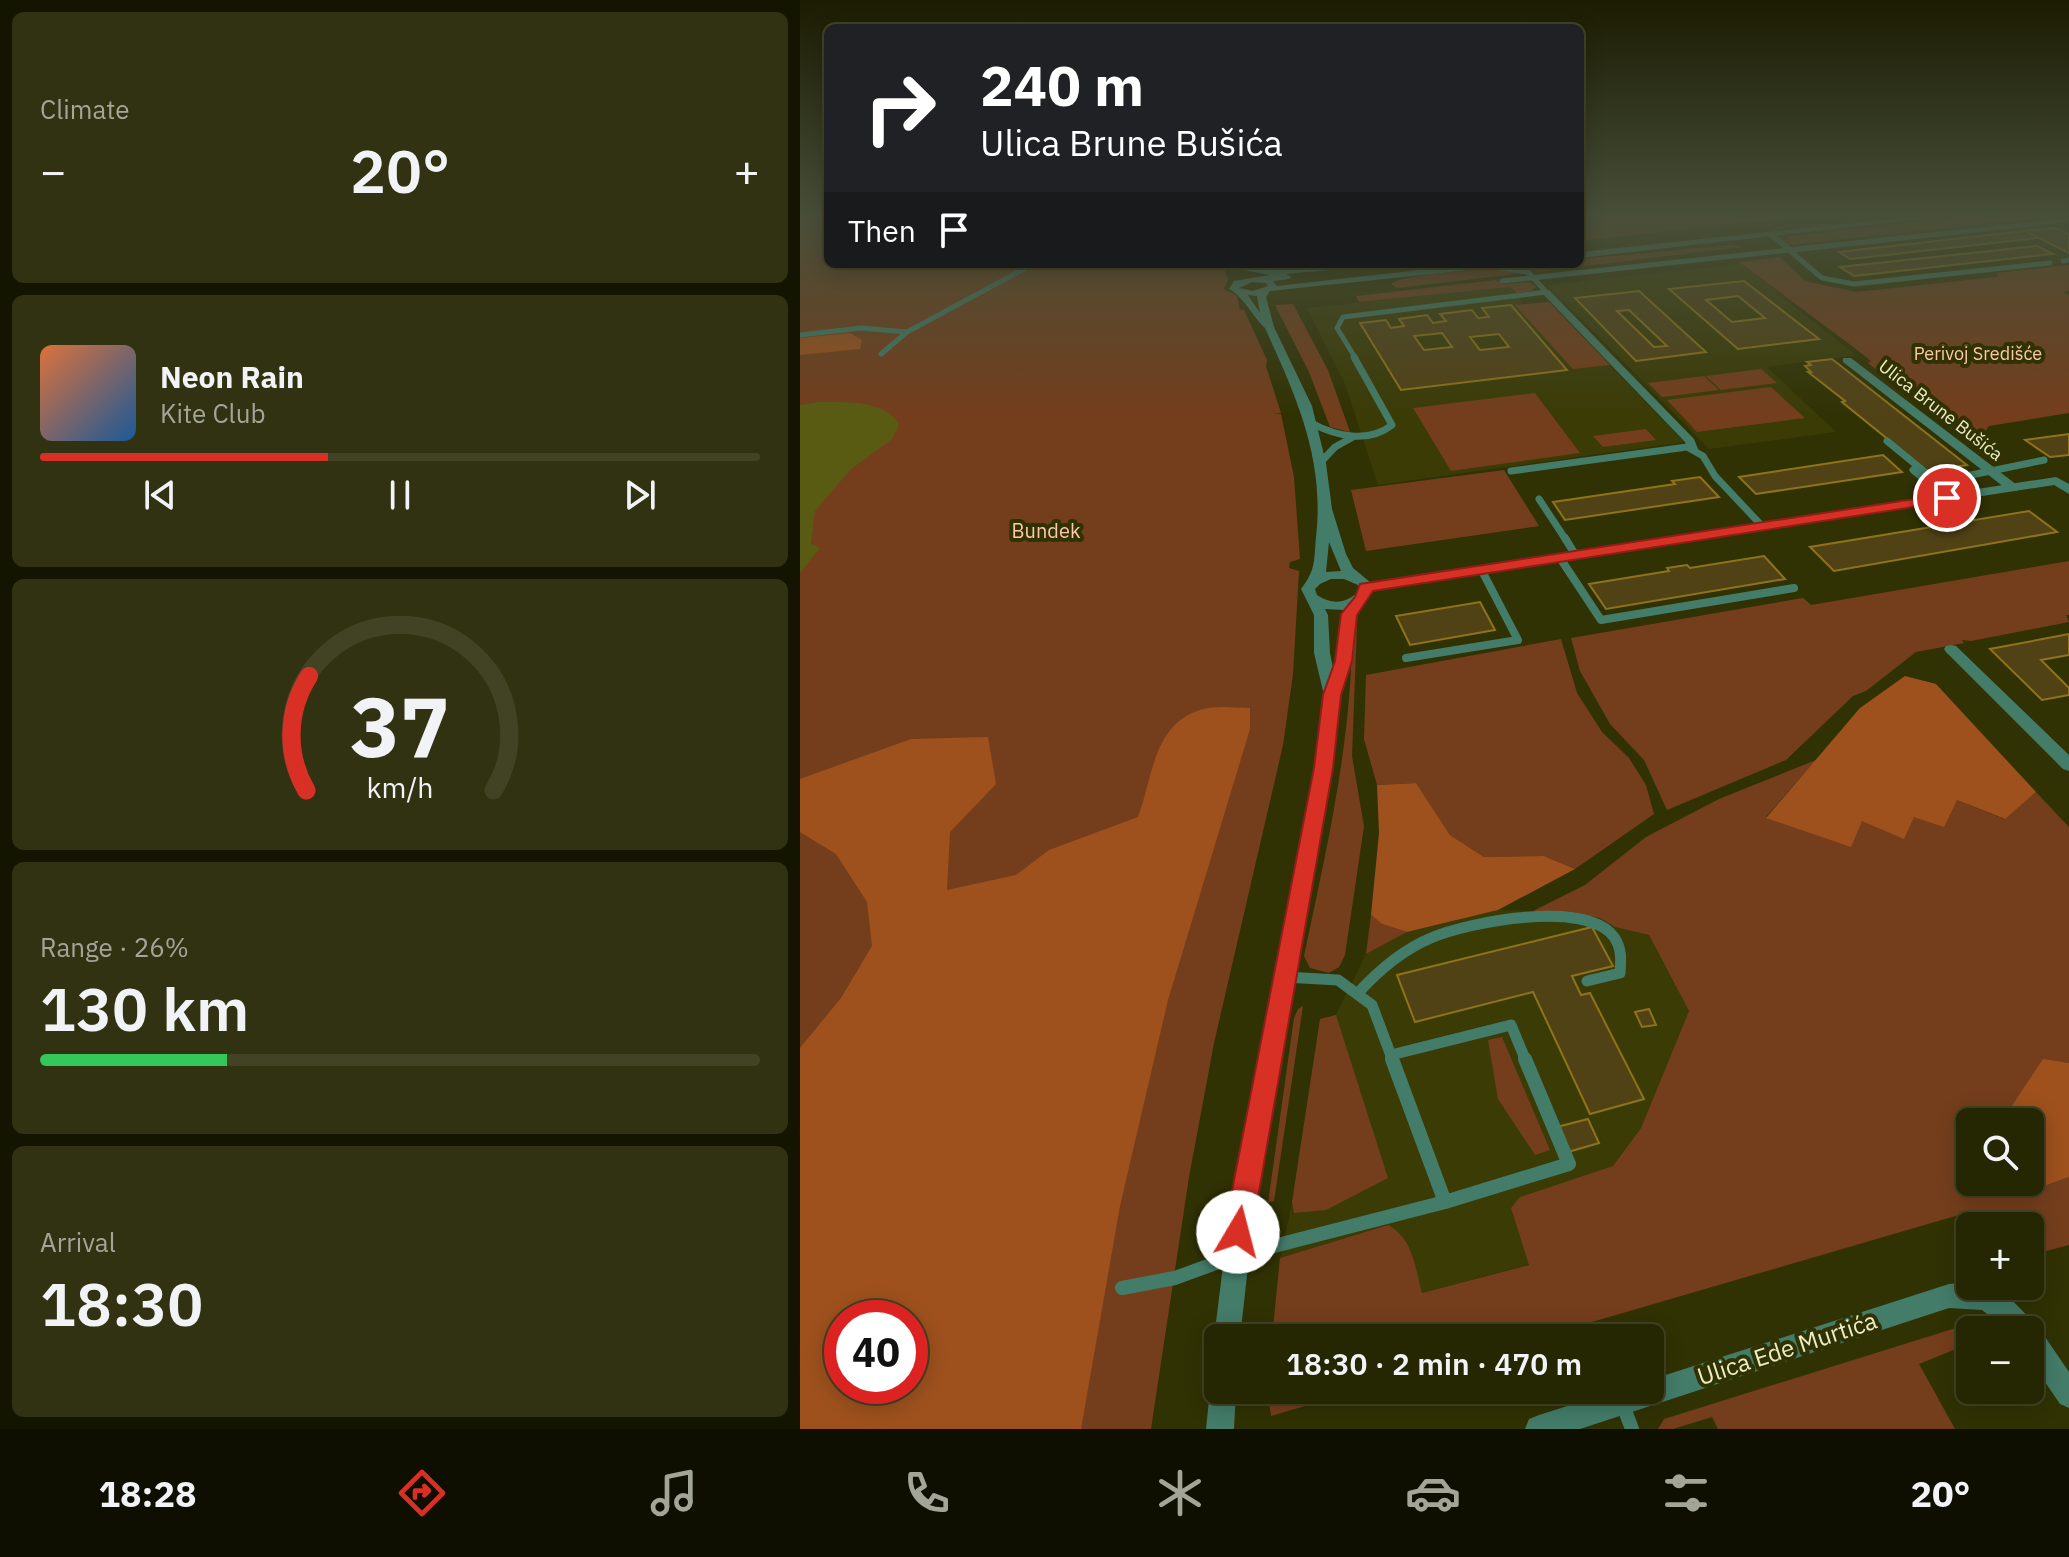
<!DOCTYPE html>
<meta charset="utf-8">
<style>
body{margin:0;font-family:"IBM Plex Sans",sans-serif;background:#313211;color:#f1f3f6;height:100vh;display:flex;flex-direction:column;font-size:30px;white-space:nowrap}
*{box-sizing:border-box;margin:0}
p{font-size:26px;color:#a3a599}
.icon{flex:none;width:44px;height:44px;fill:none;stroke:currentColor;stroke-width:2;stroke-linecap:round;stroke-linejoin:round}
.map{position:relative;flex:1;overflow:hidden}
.panel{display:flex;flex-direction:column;gap:12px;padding:12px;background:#141501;width:800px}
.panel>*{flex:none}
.guide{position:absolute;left:24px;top:24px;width:760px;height:244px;border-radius:12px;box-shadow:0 4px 20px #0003,0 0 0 2px #424324;background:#202124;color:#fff;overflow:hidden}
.tools{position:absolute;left:1156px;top:1108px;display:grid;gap:16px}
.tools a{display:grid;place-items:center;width:88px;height:88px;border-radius:12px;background:#252602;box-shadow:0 4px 20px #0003,0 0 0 2px #424324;font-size:40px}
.speed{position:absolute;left:24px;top:1300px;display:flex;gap:16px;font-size:40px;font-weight:700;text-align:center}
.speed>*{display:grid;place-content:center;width:104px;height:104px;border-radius:50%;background:#252602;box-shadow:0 4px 20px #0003,0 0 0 2px #424324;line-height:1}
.speed .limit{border:12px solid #d22;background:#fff;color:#111}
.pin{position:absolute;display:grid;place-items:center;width:68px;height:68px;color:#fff;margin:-34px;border:4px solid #fff;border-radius:50%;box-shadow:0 2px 8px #0007}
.me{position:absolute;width:88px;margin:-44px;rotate:8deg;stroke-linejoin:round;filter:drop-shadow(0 0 6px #0008)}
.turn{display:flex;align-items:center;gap:28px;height:168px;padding:0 24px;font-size:36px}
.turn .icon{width:104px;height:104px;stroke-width:2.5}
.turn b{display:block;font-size:56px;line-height:68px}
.then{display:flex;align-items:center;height:76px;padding:0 24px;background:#0003;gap:16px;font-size:30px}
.big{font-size:60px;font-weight:600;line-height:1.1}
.panel .widget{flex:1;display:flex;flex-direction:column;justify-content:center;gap:12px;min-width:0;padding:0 28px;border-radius:12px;background:#313211}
.panel .dial{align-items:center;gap:0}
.dial svg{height:208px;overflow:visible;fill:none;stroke:#424324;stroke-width:7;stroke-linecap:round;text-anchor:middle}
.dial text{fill:#f1f3f6;stroke:none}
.song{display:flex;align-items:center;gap:24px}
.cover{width:96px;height:96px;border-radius:12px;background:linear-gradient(135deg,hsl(20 70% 55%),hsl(210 70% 35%))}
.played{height:8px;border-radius:4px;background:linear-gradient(90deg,#d93025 40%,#424324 40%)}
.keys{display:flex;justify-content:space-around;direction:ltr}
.heat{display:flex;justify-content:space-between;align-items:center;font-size:44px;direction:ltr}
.charge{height:12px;border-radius:6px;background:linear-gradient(90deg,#34c759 26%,#424324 0)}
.trip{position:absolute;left:404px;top:1324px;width:460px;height:80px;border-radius:12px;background:#252602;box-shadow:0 4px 20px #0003,0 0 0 2px #424324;font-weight:600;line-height:80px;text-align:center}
.tab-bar{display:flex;height:128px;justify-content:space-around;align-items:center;background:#0f0f01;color:#a3a599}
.tab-bar .icon{width:56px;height:56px}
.tab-bar .selected{color:#d93025}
.tab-bar b{font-size:36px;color:#f1f3f6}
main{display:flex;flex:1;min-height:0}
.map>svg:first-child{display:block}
</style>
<main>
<section class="panel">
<div class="widget"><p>Climate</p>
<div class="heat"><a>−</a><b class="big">20°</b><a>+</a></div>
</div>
<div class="widget">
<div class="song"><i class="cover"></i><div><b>Neon Rain</b><p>Kite Club</p></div></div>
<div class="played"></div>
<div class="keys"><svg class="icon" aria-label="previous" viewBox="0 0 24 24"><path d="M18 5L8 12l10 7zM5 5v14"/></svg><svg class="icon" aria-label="pause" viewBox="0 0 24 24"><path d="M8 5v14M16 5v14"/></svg><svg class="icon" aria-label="next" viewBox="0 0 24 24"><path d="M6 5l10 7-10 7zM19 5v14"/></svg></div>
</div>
<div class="widget dial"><svg viewBox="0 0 100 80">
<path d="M14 69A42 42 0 1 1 86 69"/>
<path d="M14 69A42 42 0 0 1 15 25" stroke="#d93025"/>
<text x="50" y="56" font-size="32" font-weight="700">37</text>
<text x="50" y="72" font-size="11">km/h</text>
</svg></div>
<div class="widget"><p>Range · 26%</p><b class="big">130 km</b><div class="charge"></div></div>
<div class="widget"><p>Arrival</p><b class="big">18:30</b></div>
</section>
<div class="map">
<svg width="1269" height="1429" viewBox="0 0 1269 1429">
<rect width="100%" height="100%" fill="#313203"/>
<path fill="#3b3b06" d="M941,264L1056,355L967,367L1036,432L909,449L748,285Z
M710,287L724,304L749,302L884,442L578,485L545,384L507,308Z
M698,910L766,912L800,918L815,927L849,935L889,1011L841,1128L813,1166L720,1197L730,1264L622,1293L611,1251L588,1225L480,1258L497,1180L520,1019L536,1015L566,954L607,932Z"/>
<path fill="#743e1c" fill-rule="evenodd" d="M0,216H28V264H422L428,279L424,289L437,296L440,309L444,310L467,360L466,366L481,413L474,414H481L494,477L500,559L490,562L489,568L499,571L493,674L483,745L414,1043L389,1177L351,1429H0ZM42,1318H110V1386H42Z
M780,216H1005L780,241Z
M1177,216H1255L989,245L984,240L991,236Z
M932,245L942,247L735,272L745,264H780V259Z
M980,257L1005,281L1056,292L1196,277L1199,276L1196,273L1269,265V291L1264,292L1269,295V413L1189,426L1179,441L1168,442L1068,363L1071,361L1056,349L939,262Z
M700,269L724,273L597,288L591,284C603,274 679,270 700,269Z
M696,280L703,284L730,282L736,287L731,291L717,293L710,287L559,302L556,296Z
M749,302L810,365L773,369L715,305Z
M493,304L528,370L550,432L530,427L509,372L475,305Z
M961,369L977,383L921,390L906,376Z
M904,376L919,390L862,397L848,383Z
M971,387L1005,418L897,432L867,400Z
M735,393L780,453L651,471L613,408Z
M846,429L856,440L803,447L793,436Z
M704,470L739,526L566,551L551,490Z
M1269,561V615H1266L1269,622L1171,641L1162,640L1164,643L1116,652L1066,691L1053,696L986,760L867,810L844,760L810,724L780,671L771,638L1003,598L1011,605Z
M552,624L557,625L552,756L564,826L545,955L539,967L529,973L510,968L504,956C527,847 553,737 552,624Z
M761,639L777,693L802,732L829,758L846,785L854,814L775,869L744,856L684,857L650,835L616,783L577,785L564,739L566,675Z
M1016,760L966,817L1062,821L1114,817L1157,800L1204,819L1236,792L1269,827V1063L1243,1060L1201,1122H1170V1182H1218L1228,1192L1269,1177V1245L1239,1253H1230V1226H1191L1176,1210L737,1338H472L480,1258L588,1225C613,1238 615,1267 622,1293L729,1265L711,1208L720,1197L813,1166L841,1128L889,1011L849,935L815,927L800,918L766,912L733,911L785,885L846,837L919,799Z
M571,915L582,924L607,932L566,954Z
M503,1006L474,1201L468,1203L494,1018L498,1009Z
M536,1015L588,1178L526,1210L494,1213L492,1202L520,1019Z
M702,1037L750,1150L735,1155L698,1099L688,1040Z
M1159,1327L1170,1348V1373L1156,1349L1119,1364L1155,1429H918L912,1417L873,1429H858L864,1419Z
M467,1390H559L471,1416Z"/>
<path fill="#9e511d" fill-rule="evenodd" d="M50,333L62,340L60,349L0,355V338Z
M1105,676L1136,684L1236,792L1205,819L1157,800L1144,827L1114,817L1104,839L1062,821L1051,847L966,818L1060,708Z
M450,708V729L368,1000L320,1206L281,1429H0V1048L41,998L72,946L67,902L36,854L0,832V779L111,739L188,737L196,784L150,832L147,890L216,875L249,850L338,817C353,777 353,725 400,710C415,705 435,708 450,708ZM110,1318V1386H42V1318Z
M616,783L650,835L684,857L744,856L775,869L698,910L607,932L582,924L571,915L579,833L577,785Z
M1243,1059L1269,1063V1177L1228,1192L1218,1182H1230V1122H1201Z"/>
<path fill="#5a5b13" d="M19,402C43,402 87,399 99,425L92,439L50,470L15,511L11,544L20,548L0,573V405Z"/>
<path fill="#514216" stroke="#8f731b" stroke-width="2" fill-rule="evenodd" d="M1255,228L1269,234V253L1225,231Z
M1225,231L1239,238L1050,259L1039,252Z
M1237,246L1253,254L1054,276L1040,267Z
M944,281L1019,339L938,349L869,289ZM938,296L965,318L932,322L906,300Z
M839,291L906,352L836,361L775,298ZM829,310L867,346L854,347L817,311Z
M711,305L767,370L601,390L560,323L586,320L591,328L604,326L599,319L627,315L633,323L646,321L640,314L672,310L678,318L689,317L682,308ZM642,333L652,347L624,350L614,336ZM699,334L709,347L680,350L670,337Z
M1032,359L1167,465L1127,471L1042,402L1045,401L1008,372H1011L1005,366L1011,365L1007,362Z
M1269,434V455L1250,457L1225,440Z
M1083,455L1102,472L956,494L939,477Z
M900,477L919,497L765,520L753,502L875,484L872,481Z
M1229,511L1257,532L1034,571L1010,547Z
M964,556L985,579L806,609L789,584L869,571L867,568L887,565L890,568Z
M680,602L695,630L610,645L596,616Z
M1269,634V655L1241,660L1269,688V695L1242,700L1190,649Z
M792,927L813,966L772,976L781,995L790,993L844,1099L790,1114L733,992L615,1022L597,975Z
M849,1009L856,1025L842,1027L835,1012Z
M788,1119L799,1143L768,1152L757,1127Z"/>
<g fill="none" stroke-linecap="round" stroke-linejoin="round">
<path stroke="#437c69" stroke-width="5" d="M1263,261L1269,260
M687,266L728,272L746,292
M702,281L989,250L1022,278L1054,284L1250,263
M0,335L61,328L107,332
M81,354L107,332L233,264
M556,359L537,328L543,317L746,292"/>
<path stroke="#437c69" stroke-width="7" d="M511,423C536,436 568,444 592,425L554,357
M1087,441L1137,482L1244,460
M520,463L535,447L553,437
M1113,470L1147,498
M711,471L887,447L903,456L915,476L963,527
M739,499L766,540"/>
<path stroke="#437c69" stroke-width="8" d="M765,538L776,556
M760,558L801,620L994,588
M606,658L718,640L682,571"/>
<path stroke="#437c69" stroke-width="11" d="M485,977L538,980L572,1005L593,1061
M558,993C579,970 602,950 631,938C668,922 786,899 814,937C822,948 821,961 820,973L787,981
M591,1055L711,1025L726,1061"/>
<path stroke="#437c69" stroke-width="14" d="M645,1202L769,1164L725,1059
M322,1288L375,1278L435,1256L645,1202L592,1059
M823,1405L832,1429"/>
<path fill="#437c69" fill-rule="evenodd" d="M743,290H749L894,439L898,449L897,451H889L885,442L743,294Z"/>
<path fill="#437c69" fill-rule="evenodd" d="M1269,218V222L989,253L967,235L974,233L991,247Z
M1043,358H1051L1217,485V491H1209L1043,362Z
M1151,645L1156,646L1269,755V771L1263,769L1146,652L1144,649L1146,646Z
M1161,1283H1170V1286H1185L1209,1297L1239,1328L1269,1372V1408L1260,1404L1230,1360V1330H1208L1182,1310L1149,1308L780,1429H725L729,1419L739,1415L818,1390H850V1380L1149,1284Z"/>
<path fill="#437c69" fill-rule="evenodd" d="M1120,216H1145L780,258V252Z
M534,264H566L561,267L486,274L491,277L489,279L473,281L477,286L673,264H703L698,267L470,291L466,297L474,327L512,406L526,463L532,509L546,554L553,568L570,582L1256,477L1269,484V494L1254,485L573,590L556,614L551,661L540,695L531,768L457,1186L440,1338H418V1347L414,1338L433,1186L515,768L524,695L514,653V615L501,589C516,570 514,560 516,537C525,458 496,397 465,328C452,316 444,297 429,289L434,281L470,275L444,270L442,268L447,265L472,270ZM452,282L466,283L468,286L453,291L439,288ZM448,295L457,296L460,313ZM529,542L541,571L526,572ZM531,579H544L558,585L559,591C546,604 532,605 517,595L515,589L520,584ZM525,609L544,610L533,668L530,653L528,615Z
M418,1379V1390H436L434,1429H406L410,1390L414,1381Z"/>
</g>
<linearGradient id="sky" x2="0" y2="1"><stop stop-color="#1b1c02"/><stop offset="0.52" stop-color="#484f39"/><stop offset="1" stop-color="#484f39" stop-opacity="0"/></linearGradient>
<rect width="1269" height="416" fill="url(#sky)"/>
<path fill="#d93025" stroke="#8d1f18" stroke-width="2" d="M1147,494L1154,498L1152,501L573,591L557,615L552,661L541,695L533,768L452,1232L448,1241L438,1245L428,1241L424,1232L514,768L523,695L535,661L541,614L555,597L560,584Z"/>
<g text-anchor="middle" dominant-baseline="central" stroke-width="8" stroke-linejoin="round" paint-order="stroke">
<g font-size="18" fill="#fdc8ab" stroke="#313203">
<text x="1178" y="353">Perivoj Središće</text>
</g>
<g font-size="18" fill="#ebedc5" stroke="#313203">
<text transform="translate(1141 410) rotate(38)">Ulica Brune Bušića</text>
</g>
<g font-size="20" fill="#fdc8ab" stroke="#313203">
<text x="246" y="530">Bundek</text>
</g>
<g font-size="24" fill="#ebedc5" stroke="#313203">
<text transform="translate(987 1348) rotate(-18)">Ulica Ede Murtića</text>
</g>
</g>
</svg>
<div class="tools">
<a><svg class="icon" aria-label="search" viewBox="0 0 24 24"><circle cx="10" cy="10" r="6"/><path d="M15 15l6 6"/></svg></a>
<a>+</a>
<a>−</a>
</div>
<div class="speed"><div class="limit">40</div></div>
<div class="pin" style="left:1147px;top:498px;background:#d93025"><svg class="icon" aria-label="arrive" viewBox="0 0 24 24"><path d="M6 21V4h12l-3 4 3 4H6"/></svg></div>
<svg class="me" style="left:438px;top:1232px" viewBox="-20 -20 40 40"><circle r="19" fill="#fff"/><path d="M0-13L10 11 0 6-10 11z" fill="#d93025"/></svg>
<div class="trip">18:30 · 2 min · 470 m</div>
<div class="guide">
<div class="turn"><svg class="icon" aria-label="right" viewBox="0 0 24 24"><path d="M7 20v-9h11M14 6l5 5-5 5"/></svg><div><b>240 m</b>Ulica Brune Bušića</div></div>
<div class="then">Then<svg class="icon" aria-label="arrive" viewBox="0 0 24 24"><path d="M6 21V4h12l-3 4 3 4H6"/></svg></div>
</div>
</div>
</main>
<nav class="tab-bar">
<b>18:28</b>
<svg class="icon selected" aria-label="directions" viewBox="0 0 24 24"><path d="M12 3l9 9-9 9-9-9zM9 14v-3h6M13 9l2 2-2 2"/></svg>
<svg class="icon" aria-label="music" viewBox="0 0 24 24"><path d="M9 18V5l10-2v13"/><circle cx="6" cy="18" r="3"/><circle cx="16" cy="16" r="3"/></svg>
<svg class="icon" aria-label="phone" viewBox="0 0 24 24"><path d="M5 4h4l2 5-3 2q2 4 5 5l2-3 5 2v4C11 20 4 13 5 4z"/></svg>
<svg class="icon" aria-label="climate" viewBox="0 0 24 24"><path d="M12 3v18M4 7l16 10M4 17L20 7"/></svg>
<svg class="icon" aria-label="car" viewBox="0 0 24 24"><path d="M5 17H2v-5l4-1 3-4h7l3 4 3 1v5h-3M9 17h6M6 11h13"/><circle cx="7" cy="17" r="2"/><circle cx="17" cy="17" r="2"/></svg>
<svg class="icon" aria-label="filters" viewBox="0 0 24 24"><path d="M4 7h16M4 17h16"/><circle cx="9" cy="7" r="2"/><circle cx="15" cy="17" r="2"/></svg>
<b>20°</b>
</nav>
